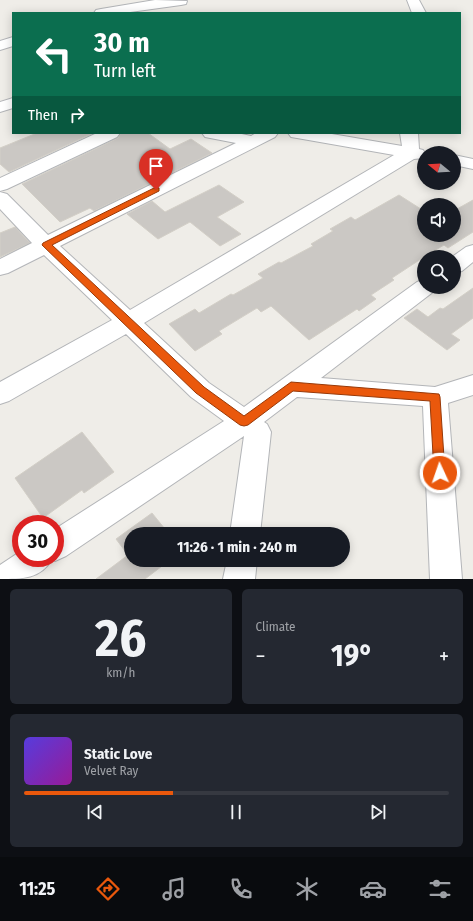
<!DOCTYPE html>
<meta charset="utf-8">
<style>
body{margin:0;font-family:"Fira Sans Condensed",sans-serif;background:#242831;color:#f1f3f6;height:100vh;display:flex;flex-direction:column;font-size:15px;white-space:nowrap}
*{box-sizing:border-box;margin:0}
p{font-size:13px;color:#9ea1a6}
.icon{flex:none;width:22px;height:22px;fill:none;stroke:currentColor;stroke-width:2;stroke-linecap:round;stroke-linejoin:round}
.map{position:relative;height:579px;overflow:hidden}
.details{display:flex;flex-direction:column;gap:10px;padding:10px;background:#0d0f14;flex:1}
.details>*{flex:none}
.top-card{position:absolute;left:12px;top:12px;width:449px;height:122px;border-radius:0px;box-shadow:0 2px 10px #0003;background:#0b6e4f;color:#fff;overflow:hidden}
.needle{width:26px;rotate:288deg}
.controls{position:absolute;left:417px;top:146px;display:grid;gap:8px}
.controls a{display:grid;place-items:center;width:44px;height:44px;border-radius:50%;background:#171b24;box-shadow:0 2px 10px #0003;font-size:20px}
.speed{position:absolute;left:12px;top:515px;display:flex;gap:8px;font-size:20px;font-weight:700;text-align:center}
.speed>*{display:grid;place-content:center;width:52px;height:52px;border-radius:50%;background:#171b24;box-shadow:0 2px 10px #0003;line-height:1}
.speed .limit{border:6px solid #d22;background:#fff;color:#111}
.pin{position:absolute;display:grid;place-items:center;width:34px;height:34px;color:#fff;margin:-41px -17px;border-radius:50% 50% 50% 0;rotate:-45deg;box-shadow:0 0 4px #0007}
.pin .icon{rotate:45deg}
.me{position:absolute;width:44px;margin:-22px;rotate:357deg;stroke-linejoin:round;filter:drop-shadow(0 0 3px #0008)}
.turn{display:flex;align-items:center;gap:14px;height:84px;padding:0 16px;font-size:18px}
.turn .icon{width:52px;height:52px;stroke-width:2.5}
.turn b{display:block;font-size:28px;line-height:34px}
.then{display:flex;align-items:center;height:38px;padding:0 16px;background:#0003;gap:8px;font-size:15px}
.big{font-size:30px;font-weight:700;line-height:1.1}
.details .tile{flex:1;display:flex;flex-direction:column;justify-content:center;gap:6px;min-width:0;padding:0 14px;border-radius:6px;background:#242831}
.details .dial{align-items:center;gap:0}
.dial b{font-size:52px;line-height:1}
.song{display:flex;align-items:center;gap:12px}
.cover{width:48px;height:48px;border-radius:6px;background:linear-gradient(135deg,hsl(250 70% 55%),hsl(300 70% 35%))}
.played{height:4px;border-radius:2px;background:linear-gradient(90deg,#ea580c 35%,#363941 35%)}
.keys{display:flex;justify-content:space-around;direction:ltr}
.heat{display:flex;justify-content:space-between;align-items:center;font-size:22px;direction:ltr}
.details .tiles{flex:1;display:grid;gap:10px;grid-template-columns:1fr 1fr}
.tile:last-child{grid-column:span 2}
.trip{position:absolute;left:124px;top:527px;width:226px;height:40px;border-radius:20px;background:#171b24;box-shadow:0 2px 10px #0003;font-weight:700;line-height:40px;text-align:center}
.tabs{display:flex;height:64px;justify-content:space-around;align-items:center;background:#090b0e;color:#9ea1a6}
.tabs .icon{width:28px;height:28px}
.tabs .current{color:#ea580c}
.tabs b{font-size:18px;color:#f1f3f6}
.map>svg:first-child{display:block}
</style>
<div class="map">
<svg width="473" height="579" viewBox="0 0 473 579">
<rect width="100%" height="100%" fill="#efede8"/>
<path fill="#cbc8c4" stroke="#d3cfc7" d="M37,133H93L9,172L0,164V148Z
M121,133H148L170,149L191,139L212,153L94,211L90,208L60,222L22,184L118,138Z
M219,185L244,202L217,217L241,234L220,246L190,222L158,239L127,214L152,201L165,212Z
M399,195L424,211V235H454V208L457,209L473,200V232L448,248L444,245L424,257L392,278L394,280L371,295L376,299L359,311L357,309L309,340L271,306L261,312L257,308L219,331L222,334L195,351L169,324L195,309L199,313L231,294L233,295L263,278L258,274L279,262L281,263L313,246L311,244L333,231L330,229L351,217L355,220Z
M15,227L30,243L0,257V233Z
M473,288V318L451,334L460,340L447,350L404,318L417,309L428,317L440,308L443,309Z
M82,432L114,472L84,493L82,490L43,518L15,478Z
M152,513L169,534H131V560H170L145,579H96L128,555L116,539Z"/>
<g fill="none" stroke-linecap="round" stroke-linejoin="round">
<defs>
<path id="street" d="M155,0L187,1L186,4L181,5L123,13H94L96,10L101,9Z
M407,0H419L426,13H412Z
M13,37V46L0,50V41Z
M13,98V108L0,112V102Z
M97,133H120L117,137L7,189L0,191V178Z
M202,133H237L251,136L256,133H278L275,137L60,246L130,310L394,155L297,138L291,137L288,133H326L402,146L400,133H418L419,149L423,150L425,153L423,158L414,159L144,323L209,383L244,407L417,282L424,280V287H436L433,292L321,378L435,387L473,375V395L448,403L462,579H430L423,406L297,397L264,422L267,424L271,432L260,534H230L244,436L66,556L55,561L52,559C41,579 22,579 0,579V565L21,551V558H55V529L224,421L191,397L126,334L9,401L0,404V382L112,320L44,255L8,273L0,275V259L32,243L0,209V192L7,194L48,235L236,143L205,137Z
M454,155L473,159V169L454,165Z
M473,245V262L462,271L454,273V257H452L466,247Z
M227,560H257L255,579H223Z"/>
</defs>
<use href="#street" stroke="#b3b5b8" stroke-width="2"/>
<use href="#street" fill="#fff" fill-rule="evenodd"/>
</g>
<path fill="#ea580c" stroke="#983908" d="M156,187L159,188V191L52,245L204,387L244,416L291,382L439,394L440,397L445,473L444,476L440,478L435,476L434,473L430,401L293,391L248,425L244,426L240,425L196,393L42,245L43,243Z"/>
</svg>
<div class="controls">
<a><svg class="needle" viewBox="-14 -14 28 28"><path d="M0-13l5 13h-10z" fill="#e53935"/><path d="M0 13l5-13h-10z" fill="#9ea1a6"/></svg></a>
<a><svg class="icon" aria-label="sound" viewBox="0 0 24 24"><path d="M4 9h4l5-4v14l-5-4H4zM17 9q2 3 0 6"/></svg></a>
<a><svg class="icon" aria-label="search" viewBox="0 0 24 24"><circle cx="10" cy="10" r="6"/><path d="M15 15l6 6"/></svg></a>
</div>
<div class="speed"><div class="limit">30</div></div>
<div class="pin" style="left:156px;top:190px;background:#d93025"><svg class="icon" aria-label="arrive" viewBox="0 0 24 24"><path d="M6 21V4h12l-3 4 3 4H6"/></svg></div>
<svg class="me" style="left:440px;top:473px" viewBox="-20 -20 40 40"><circle r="17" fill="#ea580c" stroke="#fff" stroke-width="3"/><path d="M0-11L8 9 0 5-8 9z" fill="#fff"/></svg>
<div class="trip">11:26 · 1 min · 240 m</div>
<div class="top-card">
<div class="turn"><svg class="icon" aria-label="left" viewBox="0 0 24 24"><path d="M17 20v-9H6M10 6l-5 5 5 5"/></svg><div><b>30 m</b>Turn left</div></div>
<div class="then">Then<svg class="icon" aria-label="right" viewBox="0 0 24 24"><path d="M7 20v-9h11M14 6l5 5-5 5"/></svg></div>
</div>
</div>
<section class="details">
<div class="tiles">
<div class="tile dial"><b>26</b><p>km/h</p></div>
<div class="tile"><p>Climate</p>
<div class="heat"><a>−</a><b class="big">19°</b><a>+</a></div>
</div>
<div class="tile">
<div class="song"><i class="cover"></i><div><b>Static Love</b><p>Velvet Ray</p></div></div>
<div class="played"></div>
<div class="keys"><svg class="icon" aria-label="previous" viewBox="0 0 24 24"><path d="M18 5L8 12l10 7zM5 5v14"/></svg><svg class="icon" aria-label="pause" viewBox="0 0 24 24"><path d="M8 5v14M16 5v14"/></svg><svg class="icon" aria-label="next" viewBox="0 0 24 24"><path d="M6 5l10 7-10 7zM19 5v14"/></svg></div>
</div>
</div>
</section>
<nav class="tabs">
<b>11:25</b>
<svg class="icon current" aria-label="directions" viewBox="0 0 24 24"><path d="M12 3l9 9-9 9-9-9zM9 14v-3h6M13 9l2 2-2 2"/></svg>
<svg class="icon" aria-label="music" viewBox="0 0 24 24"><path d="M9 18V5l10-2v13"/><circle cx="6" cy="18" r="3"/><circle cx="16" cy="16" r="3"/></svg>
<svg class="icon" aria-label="phone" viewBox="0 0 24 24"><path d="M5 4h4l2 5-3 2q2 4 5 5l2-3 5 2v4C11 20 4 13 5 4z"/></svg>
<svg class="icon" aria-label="climate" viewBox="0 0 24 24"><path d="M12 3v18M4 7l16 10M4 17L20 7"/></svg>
<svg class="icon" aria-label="car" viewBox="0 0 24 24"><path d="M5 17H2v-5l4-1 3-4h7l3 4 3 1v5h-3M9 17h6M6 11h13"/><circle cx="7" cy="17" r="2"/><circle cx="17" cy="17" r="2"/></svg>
<svg class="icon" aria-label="filters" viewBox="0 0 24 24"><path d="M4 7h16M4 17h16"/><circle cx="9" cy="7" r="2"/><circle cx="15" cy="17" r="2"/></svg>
</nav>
